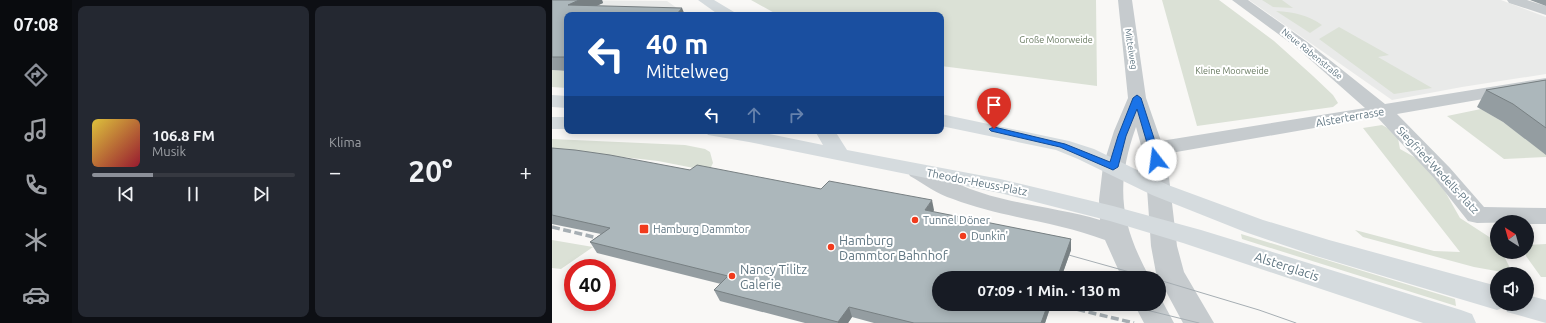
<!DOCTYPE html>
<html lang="de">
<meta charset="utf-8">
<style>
body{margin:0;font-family:Ubuntu,sans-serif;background:#242831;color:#f1f3f6;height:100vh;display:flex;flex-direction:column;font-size:15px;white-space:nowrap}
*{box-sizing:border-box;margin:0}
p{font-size:13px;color:#9ea1a6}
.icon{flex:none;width:22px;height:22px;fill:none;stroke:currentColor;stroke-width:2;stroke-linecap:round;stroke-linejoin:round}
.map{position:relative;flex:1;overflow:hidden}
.panel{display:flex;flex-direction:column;gap:6px;padding:6px;background:#0d0f14;width:480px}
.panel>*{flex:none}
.banner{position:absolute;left:12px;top:12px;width:380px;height:122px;border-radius:8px;box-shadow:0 2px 10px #0003;background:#1a4fa0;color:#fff;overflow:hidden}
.needle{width:26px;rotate:323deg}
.controls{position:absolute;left:938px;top:215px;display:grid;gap:8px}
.controls a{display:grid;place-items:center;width:44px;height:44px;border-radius:50%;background:#171b24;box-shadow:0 2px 10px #0003;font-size:20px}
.speed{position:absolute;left:12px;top:259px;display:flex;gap:8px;font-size:20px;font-weight:700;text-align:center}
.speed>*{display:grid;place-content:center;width:52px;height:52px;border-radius:50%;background:#171b24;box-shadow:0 2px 10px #0003;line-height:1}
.speed .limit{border:6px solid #d22;background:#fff;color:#111}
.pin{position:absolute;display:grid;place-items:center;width:34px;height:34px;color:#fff;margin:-41px -17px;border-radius:50% 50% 50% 0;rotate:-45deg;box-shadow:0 0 4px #0007}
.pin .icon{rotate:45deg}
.me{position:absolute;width:44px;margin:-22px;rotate:345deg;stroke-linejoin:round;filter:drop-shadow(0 0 3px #0008)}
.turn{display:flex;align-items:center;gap:14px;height:84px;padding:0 16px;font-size:18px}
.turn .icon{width:52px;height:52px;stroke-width:2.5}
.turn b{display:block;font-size:28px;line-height:34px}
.lanes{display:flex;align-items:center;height:38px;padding:0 16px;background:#0003;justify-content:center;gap:20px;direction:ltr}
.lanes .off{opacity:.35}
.big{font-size:30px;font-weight:700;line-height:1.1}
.panel .card{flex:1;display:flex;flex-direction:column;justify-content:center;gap:6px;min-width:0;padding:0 14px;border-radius:8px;background:#242831}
.song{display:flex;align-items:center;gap:12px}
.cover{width:48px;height:48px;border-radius:6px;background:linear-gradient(135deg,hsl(50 70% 55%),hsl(350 70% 35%))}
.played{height:4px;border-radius:2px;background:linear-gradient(90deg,#8c9099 30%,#363941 30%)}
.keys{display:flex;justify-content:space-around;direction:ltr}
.heat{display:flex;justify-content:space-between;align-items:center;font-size:22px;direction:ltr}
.panel .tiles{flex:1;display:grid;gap:6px;grid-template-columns:repeat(2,1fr)}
.trip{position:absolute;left:380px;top:271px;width:234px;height:40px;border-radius:20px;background:#171b24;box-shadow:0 2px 10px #0003;font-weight:700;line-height:40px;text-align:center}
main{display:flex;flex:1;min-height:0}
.menu{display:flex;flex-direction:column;width:72px;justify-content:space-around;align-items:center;background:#090b0e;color:#9ea1a6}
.menu .icon{width:28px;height:28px}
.menu .current{color:#8c9099}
.menu b{font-size:18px;color:#f1f3f6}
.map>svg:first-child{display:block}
</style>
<main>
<nav class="menu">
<b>07:08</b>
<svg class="icon current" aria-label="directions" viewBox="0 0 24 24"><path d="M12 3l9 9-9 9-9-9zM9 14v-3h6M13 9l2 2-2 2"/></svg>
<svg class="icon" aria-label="music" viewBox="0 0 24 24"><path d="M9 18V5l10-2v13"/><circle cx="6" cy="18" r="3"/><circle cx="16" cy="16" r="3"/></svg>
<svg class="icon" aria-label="phone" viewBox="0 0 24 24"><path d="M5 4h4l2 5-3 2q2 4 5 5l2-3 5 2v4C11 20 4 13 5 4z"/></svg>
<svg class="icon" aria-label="climate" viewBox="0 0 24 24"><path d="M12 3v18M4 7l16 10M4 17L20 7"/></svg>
<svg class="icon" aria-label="car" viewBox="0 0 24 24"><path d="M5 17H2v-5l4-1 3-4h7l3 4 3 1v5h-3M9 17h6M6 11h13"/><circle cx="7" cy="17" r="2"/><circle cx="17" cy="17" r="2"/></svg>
</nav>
<section class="panel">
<div class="tiles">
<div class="card">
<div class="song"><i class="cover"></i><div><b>106.8 FM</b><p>Musik</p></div></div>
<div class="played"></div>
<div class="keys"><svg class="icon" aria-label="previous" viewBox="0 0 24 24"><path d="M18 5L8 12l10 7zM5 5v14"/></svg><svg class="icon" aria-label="pause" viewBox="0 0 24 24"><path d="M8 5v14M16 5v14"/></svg><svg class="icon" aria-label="next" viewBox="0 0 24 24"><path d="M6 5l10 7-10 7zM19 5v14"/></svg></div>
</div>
<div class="card"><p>Klima</p>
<div class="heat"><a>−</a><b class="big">20°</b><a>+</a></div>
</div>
</div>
</section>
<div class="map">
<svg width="994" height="323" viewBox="0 0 994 323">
<rect width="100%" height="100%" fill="#f9f8f6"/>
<path fill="#e9eae9" d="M0,0L115,1L135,15H15V85Z
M697,0H949L994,17V74L910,87L840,100Z"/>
<path fill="#dbe1d6" d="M199,0H544L545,86L389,66V15H226Z
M610,0H667L722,41L761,76L781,95L786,103L781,107L645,126Z
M710,0H730L741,8L721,7Z
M724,11C742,12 756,15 770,25L758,33Z
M787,27L837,55L826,57L880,88L842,94L767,39Z
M0,70L15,71V88L0,87Z
M929,109L951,122L994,154V157L952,159L895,116Z
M830,125L845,133L848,149L873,163L891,188L908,218L945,242V252H950L961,274L922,267L811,237L803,230L882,251L908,252L811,128Z
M0,139L133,145L153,149L158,152L161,163L157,171L106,161L0,149Z
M689,234L903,299L904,306L690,239Z
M0,240L41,247L9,269L0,268Z
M994,244V277H989L974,256V252H975V245Z"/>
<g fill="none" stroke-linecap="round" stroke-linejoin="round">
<path fill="#c6cbce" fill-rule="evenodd" d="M566,0H580L594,98L609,141L813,108L744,47L680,0H696L754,41L833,104L994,78V88L845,114L898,168L932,207L994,208V224H975V222L925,223L916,221L882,178L825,117L613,154L615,160L625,246L632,272L662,323H631L604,273L599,246L593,160L584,127C563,186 568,223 598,278H570L553,240C504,221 450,218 401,199C385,194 372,184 358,176L355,171L358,166C377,161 394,179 411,186C453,204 504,207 548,220L547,200L551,166L562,131L576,98Z
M955,0H975L994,6V15L957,3Z
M607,295L622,323H592L582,304H607Z"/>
<path fill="#d5dbde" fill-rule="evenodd" d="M146,0H162L182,12L184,15H167Z
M0,95L15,96V108L0,107Z
M389,114L517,141L542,149L616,185L711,220L777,240L945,286V304H975V295L994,300V323L955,312L953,307L945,310L764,256L693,232L600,195L526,159L504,150L389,126Z
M0,117H15V129H0Z
M153,131H203L271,145L263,131H283L295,150L448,179L561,206L649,230L909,310L920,314L924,323H871L631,243L558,221L448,193L197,142L156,135Z"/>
<path stroke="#a6aeb3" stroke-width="1" d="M506,252L599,278
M607,280L707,310L744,323
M570,304L647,323"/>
<path stroke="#a6aeb3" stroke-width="3.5" stroke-dasharray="8 3.5" stroke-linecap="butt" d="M0,227L54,240
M503,304L582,323"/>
</g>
<path fill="#949da1" d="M0,0H50L51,3L15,15V71L0,70Z
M978,0H994V6Z
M994,80V155L951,122L925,107L934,90Z
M0,148L138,170L269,189L382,210L381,212L519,239V250L493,323H322L300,317L296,323H253L168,301L162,290L169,284L45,253L38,242L49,234L0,224Z"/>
<path fill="#788083" d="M27,0H50L51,3L26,15L16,5Z
M130,8L133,15H124Z
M380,200L382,210L375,220L373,210Z
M519,239V250L509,278H505Z
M496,304H499L493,323H489Z
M297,307L300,317L296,323H286V322Z"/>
<path fill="#acb7bb" stroke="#788083" d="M0,0H27L16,5L130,8L124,15H15V57H0Z
M994,80V128L961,104L934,90Z
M0,148L23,150L58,155L138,170L145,165L269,189L277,181L380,200L373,210L519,239L505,278H387V304H496L489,323H362L297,307L286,322L162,290L176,276L38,242L58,228L0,215Z"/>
<path fill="#1a73e8" stroke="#114b97" d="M585,95L589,98L609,160L608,162L604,163L600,160L585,109L574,136L566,167L561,170L508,147L439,131L437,129L442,127L513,144L558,162L566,136L581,98Z"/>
<g fill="#f13b1d" stroke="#fff" stroke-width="1.5">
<circle cx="363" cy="220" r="4"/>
<rect x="87" y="224" width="10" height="10" rx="2"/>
<circle cx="411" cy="236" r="4"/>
<circle cx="279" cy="247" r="4"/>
<circle cx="180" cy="276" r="4"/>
</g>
<g text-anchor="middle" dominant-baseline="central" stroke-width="4" stroke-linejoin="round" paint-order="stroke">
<g font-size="9" fill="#687a61" stroke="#fff">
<text x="504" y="40">Große Moorweide</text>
<text x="680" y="71">Kleine Moorweide</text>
</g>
<g font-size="9" fill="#617783" stroke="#fff">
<text transform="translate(579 49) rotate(81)">Mittelweg</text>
<text transform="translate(760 54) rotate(39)">Neue Rabenstraße</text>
</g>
<g font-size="11" fill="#617783" stroke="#fff">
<text transform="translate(798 117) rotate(-10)">Alsterterrasse</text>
<text transform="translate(886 170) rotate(47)">Siegfried-Wedells-Platz</text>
<text transform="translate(425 182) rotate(11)">Theodor-Heuss-Platz</text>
</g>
<g font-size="11" fill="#617783" stroke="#fff" text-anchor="start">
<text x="371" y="220">Tunnel Döner</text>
<text x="101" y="229">Hamburg Dammtor</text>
<text x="419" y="236">Dunkin'</text>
</g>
<g font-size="13" fill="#617783" stroke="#fff" text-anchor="start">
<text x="287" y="240">Hamburg<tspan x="287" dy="15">Dammtor Bahnhof</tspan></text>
<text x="188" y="269">Nancy Tilitz<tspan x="188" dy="15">Galerie</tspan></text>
</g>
<g font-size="13" fill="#617783" stroke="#fff">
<text transform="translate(735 266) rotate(18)">Alsterglacis</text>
</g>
</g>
</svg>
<div class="controls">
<a><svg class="needle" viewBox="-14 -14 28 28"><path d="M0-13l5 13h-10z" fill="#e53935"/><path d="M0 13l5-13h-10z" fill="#9ea1a6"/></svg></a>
<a><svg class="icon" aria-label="sound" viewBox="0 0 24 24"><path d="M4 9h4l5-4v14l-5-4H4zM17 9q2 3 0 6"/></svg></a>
</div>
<div class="speed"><div class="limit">40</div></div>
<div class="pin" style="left:442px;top:129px;background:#d93025"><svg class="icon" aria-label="arrive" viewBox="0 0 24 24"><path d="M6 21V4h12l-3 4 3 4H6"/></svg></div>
<svg class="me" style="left:604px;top:160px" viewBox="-20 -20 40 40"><circle r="19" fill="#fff"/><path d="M0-13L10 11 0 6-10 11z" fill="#1a73e8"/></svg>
<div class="trip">07:09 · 1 Min. · 130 m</div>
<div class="banner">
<div class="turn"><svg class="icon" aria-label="left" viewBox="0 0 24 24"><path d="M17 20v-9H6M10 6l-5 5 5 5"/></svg><div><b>40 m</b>Mittelweg</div></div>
<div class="lanes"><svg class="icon" aria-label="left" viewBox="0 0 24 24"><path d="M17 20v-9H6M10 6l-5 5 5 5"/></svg><svg class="icon off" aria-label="ahead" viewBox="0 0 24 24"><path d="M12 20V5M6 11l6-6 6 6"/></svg><svg class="icon off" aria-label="right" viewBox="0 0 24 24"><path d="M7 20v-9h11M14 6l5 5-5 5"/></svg></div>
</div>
</div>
</main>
